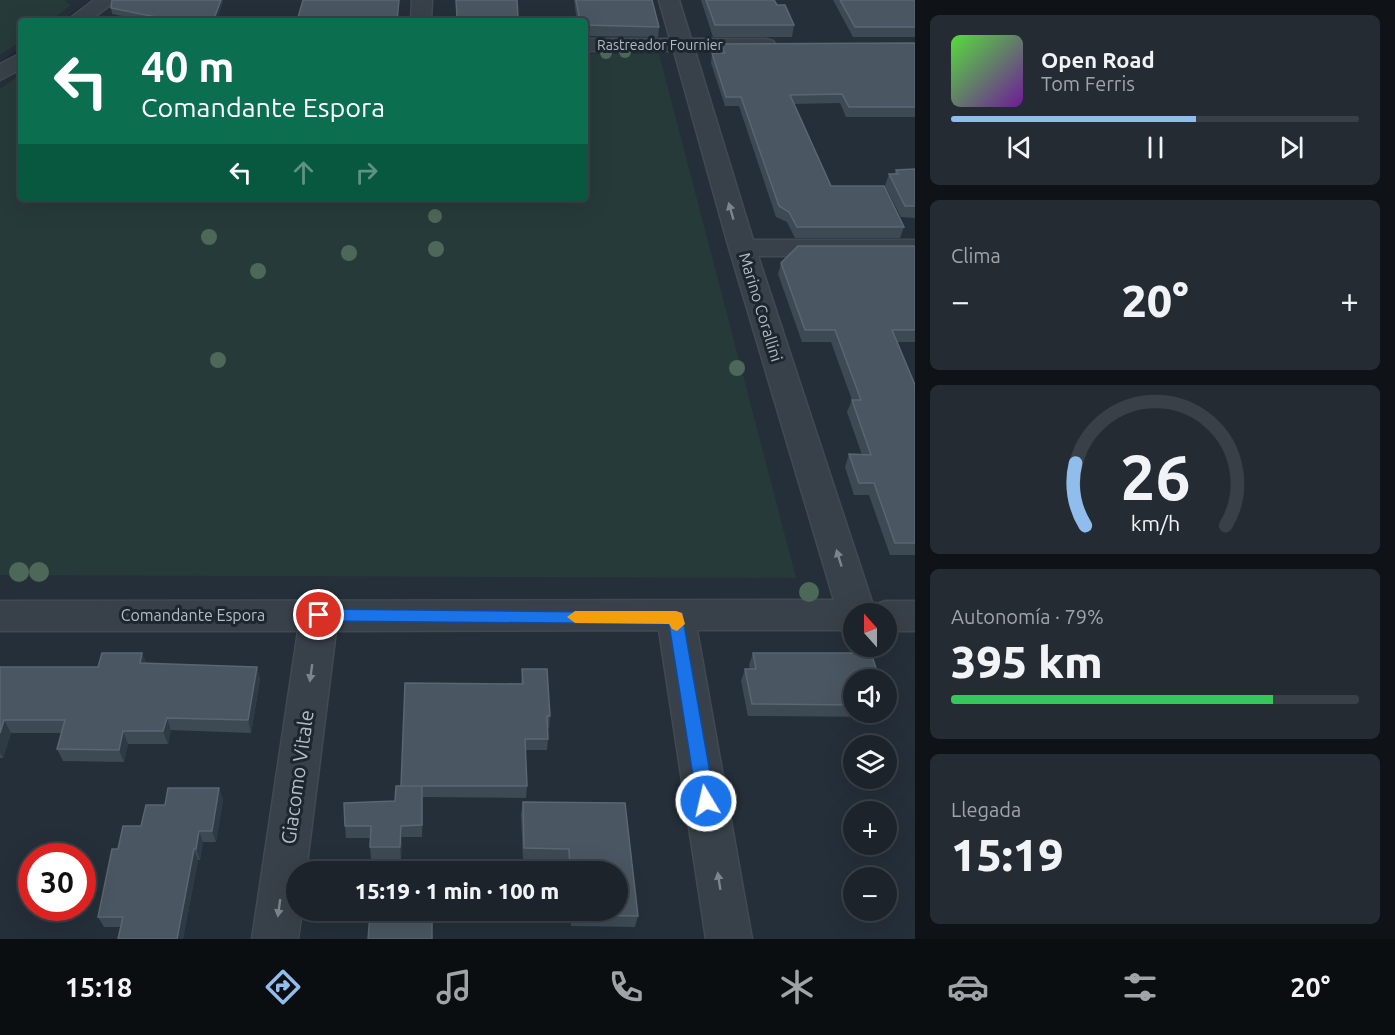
<!DOCTYPE html>
<html lang="es">
<meta charset="utf-8">
<style>
body{margin:0;font-family:Ubuntu,sans-serif;background:#252b33;color:#f1f3f6;height:100vh;display:flex;flex-direction:column;font-size:22px;white-space:nowrap}
*{box-sizing:border-box;margin:0}
p{font-size:20px;color:#a0a4a9}
.icon{flex:none;width:33px;height:33px;fill:none;stroke:currentColor;stroke-width:2;stroke-linecap:round;stroke-linejoin:round}
.map{position:relative;flex:1;overflow:hidden}
.panel{display:flex;flex-direction:column;gap:15px;padding:15px;background:#0f1318;width:480px}
.panel>*{flex:none}
.top-card{position:absolute;left:18px;top:18px;width:570px;height:183px;border-radius:6px;box-shadow:0 6px 24px #0002,0 0 0 2px #3a4047;background:#0b6e4f;color:#fff;overflow:hidden}
.needle{width:39px;rotate:339deg}
.tools{position:absolute;left:843px;top:603px;display:grid;gap:12px}
.tools a{display:grid;place-items:center;width:54px;height:54px;border-radius:50%;background:#1c232b;box-shadow:0 6px 24px #0002,0 0 0 2px #3a4047;font-size:30px}
.speed{position:absolute;left:18px;top:843px;display:flex;gap:12px;font-size:30px;font-weight:700;text-align:center}
.speed>*{display:grid;place-content:center;width:78px;height:78px;border-radius:50%;background:#1c232b;box-shadow:0 6px 24px #0002,0 0 0 2px #3a4047;line-height:1}
.speed .limit{border:9px solid #d22;background:#fff;color:#111}
.pin{position:absolute;display:grid;place-items:center;width:51px;height:51px;color:#fff;margin:-26px;border:3px solid #fff;border-radius:50%;box-shadow:0 2px 6px #0007}
.me{position:absolute;width:66px;margin:-33px;rotate:351deg;stroke-linejoin:round;filter:drop-shadow(0 0 4px #0008)}
.turn{display:flex;align-items:center;gap:21px;height:126px;padding:0 24px;font-size:27px}
.turn .icon{width:78px;height:78px;stroke-width:2.5}
.turn b{display:block;font-size:42px;line-height:51px}
.lanes{display:flex;align-items:center;height:57px;padding:0 24px;background:#0003;justify-content:center;gap:30px;direction:ltr}
.lanes .off{opacity:.35}
.big{font-size:45px;font-weight:800;line-height:1.1}
.panel .widget{flex:1;display:flex;flex-direction:column;justify-content:center;gap:9px;min-width:0;padding:0 21px;border-radius:9px;background:#252b33}
.panel .dial{align-items:center;gap:0}
.dial svg{height:156px;overflow:visible;fill:none;stroke:#3a4047;stroke-width:7;stroke-linecap:round;text-anchor:middle}
.dial text{fill:#f1f3f6;stroke:none}
.song{display:flex;align-items:center;gap:18px}
.cover{width:72px;height:72px;border-radius:9px;background:linear-gradient(135deg,hsl(110 70% 55%),hsl(280 70% 35%))}
.played{height:6px;border-radius:3px;background:linear-gradient(90deg,#91bded 60%,#3a4047 60%)}
.keys{display:flex;justify-content:space-around;direction:ltr}
.heat{display:flex;justify-content:space-between;align-items:center;font-size:33px;direction:ltr}
.charge{height:9px;border-radius:4px;background:linear-gradient(90deg,#34c759 79%,#3a4047 0)}
.trip{position:absolute;left:286px;top:861px;width:342px;height:60px;border-radius:30px;background:#1c232b;box-shadow:0 6px 24px #0002,0 0 0 2px #3a4047;font-weight:800;line-height:60px;text-align:center}
.dock{display:flex;height:96px;justify-content:space-around;align-items:center;background:#0b0e11;color:#a0a4a9}
.dock .icon{width:42px;height:42px}
.dock .selected{color:#91bded}
.dock b{font-size:27px;color:#f1f3f6}
main{display:flex;flex:1;min-height:0}
.map>svg:first-child{display:block}
</style>
<main>
<div class="map">
<svg width="915" height="939" viewBox="0 0 915 939">
<rect width="100%" height="100%" fill="#252f39"/>
<path fill="#273a3a" d="M0,0H64L71,5L50,21H21V41L0,55Z
M585,54H659L796,578L0,575V89L21,74V198H585Z"/>
<g fill="none" stroke-linecap="round" stroke-linejoin="round">
<path fill="#192735" fill-rule="evenodd" d="M91,0H98L68,21H61Z
M21,48V53L0,67V62Z"/>
<defs>
<path id="minor" d="M94,0H117L89,21H66Z
M412,0H432L431,21H411Z
M659,0H679L691,39H766L773,41L776,45L773,49L766,51H695L753,240H915V256H758L873,605L886,601H915V631H886V614H854V630H697L752,939H706L659,630L336,631L306,872H297V910H302L298,939H252L298,631H0V601L834,600L729,248L674,51H585V39H670Z
M21,53V69L0,80V64Z"/>
</defs>
<use href="#minor" stroke="#414a52" stroke-width="3"/>
<use href="#minor" fill="#384149" fill-rule="evenodd"/>
</g>
<g fill="#4d6758">
<circle cx="625" cy="52" r="6"/>
<circle cx="606" cy="53" r="6"/>
<circle cx="435" cy="216" r="7"/>
<circle cx="209" cy="237" r="8"/>
<circle cx="436" cy="249" r="8"/>
<circle cx="349" cy="253" r="8"/>
<circle cx="258" cy="271" r="8"/>
<circle cx="218" cy="360" r="8"/>
<circle cx="737" cy="368" r="8"/>
<circle cx="19" cy="572" r="10"/>
<circle cx="39" cy="572" r="10"/>
<circle cx="809" cy="592" r="10"/>
</g>
<path fill="#3d4a54" d="M112,0H223V2L216,21H148L112,14L111,8Z
M456,0L518,17V21H457Z
M574,0H652L659,27L658,37L585,36V21H577Z
M701,0H774L777,5L794,25L792,37H713Z
M833,0H915V37H853Z
M915,43V117H846L840,103L794,104L831,186L904,227L900,238H795L787,222L776,217L739,106H725L711,63L712,53H719L721,44Z
M915,169V218L901,217L885,186L889,174H894L896,170Z
M915,248V342H897L915,385V555H890L869,495H854L845,467L849,454L862,455L847,412L852,400L831,342H802L778,274L781,263Z
M142,653L146,663L257,667L260,680L251,733L171,730L168,744H128L124,762L63,761L57,749L62,733H11L3,758H0V667H98Z
M753,653L854,680V712H884L882,717L748,716L741,681L745,669H750L749,665Z
M522,669L550,716L549,728H547L548,739L547,750H525L527,786L526,798L423,797L422,837H402L401,859H371L370,847V838H346L345,826L395,801L401,786L521,684Z
M219,788L223,800L216,842H203L200,860H198L183,939H118L121,927H104L98,917L118,849L165,805Z
M523,802L625,803L638,916L635,927L571,926L570,910H618V872H568L567,860H523L521,814Z"/>
<path fill="#2e3a44" d="M221,0H223V2L216,21H213Z
M142,653L147,666L140,663Z
M257,667L260,680L251,733L248,720Z
M167,718L171,730L168,744L163,731Z
M4,720L11,733L3,758L0,753V733Z
M123,731L128,744L124,762L119,750Z
M422,786L423,798L422,837Z
M219,788L223,800L216,842L212,831Z
M401,826L402,837L401,859L400,847Z
M199,831L203,842L200,860L196,849Z
M194,849L198,860L183,939H177Z"/>
<path fill="#4a5661" stroke="#5a6670" stroke-width="1.5" d="M112,0H221L213,21H164L166,19L111,8Z
M303,0H399L397,21H297Z
M456,0H517L518,17H457Z
M576,0H652L659,27L585,25V21H580Z
M706,0H774L777,5H785L794,25H715Z
M840,0H915V27H855Z
M915,43V107H849L842,94L790,95L831,186H884L904,227H797L789,212L779,206L741,97H726L712,53H725L721,44Z
M915,169V206H905L889,174H898L896,170Z
M798,246H914L915,248V330H892L915,385V543H895L874,483H859L849,454L871,455L852,400H861L835,330H805L781,263Z
M102,653H142L140,663L257,667L248,720L167,718L163,731H123L119,750L57,749L65,720H4L0,733V667H98Z
M753,653H871L880,680H854V705L752,704L745,669H756Z
M522,669H547L550,716H547L548,739H525L527,786H401L405,683L523,684Z
M396,786H422V825L401,826L400,847H370L371,826H345L344,803L395,801Z
M168,788H219L212,831H199L196,849H194L177,939H118L123,917H98L112,849H118L123,826H141L146,805H165Z
M523,802L625,803L638,916L573,915V910H618V872H570L569,849L524,848Z
M370,915H432V939H368Z"/>
<defs><path id="oneway-solid" d="M-6-.8H1V-3.2L6.5 0L1 3.2V.8H-6Z" transform="scale(1.5)"/></defs>
<g fill="#7c858d">
<use href="#oneway-solid" transform="translate(731 211) rotate(-106)"/>
<use href="#oneway-solid" transform="translate(839 558) rotate(-107)"/>
<use href="#oneway-solid" transform="translate(311 673) rotate(98)"/>
<use href="#oneway-solid" transform="translate(719 881) rotate(-99)"/>
<use href="#oneway-solid" transform="translate(279 908) rotate(98)"/>
</g>
<path fill="#1a73e8" stroke="#114b97" stroke-width="1.5" d="M319,609L682,613L715,801L712,807L706,809L700,807L697,801L669,624L319,621L311,615Z"/>
<path fill="#f59e0b" d="M575,611H676L682,613L685,624L677,631L672,629L669,624L575,623L567,617Z"/>
<g text-anchor="middle" dominant-baseline="central" stroke-width="6" stroke-linejoin="round" paint-order="stroke">
<g font-size="14" fill="#b3bcc5" stroke="#1d262e">
<text x="660" y="45">Rastreador Fournier</text>
</g>
<g font-size="16" fill="#b3bcc5" stroke="#1d262e">
<text transform="translate(761 307) rotate(73)">Marino Corallini</text>
<text x="193" y="615">Comandante Espora</text>
</g>
<g font-size="20" fill="#b3bcc5" stroke="#1d262e">
<text transform="translate(297 777) rotate(-82)">Giacomo Vitale</text>
</g>
</g>
</svg>
<div class="tools">
<a><svg class="needle" viewBox="-14 -14 28 28"><path d="M0-13l5 13h-10z" fill="#e53935"/><path d="M0 13l5-13h-10z" fill="#a0a4a9"/></svg></a>
<a><svg class="icon" aria-label="sound" viewBox="0 0 24 24"><path d="M4 9h4l5-4v14l-5-4H4zM17 9q2 3 0 6"/></svg></a>
<a><svg class="icon" aria-label="layers" viewBox="0 0 24 24"><path d="M12 4l9 5-9 5-9-5zM3 14l9 5 9-5"/></svg></a>
<a>+</a>
<a>−</a>
</div>
<div class="speed"><div class="limit">30</div></div>
<div class="pin" style="left:319px;top:615px;background:#d93025"><svg class="icon" aria-label="arrive" viewBox="0 0 24 24"><path d="M6 21V4h12l-3 4 3 4H6"/></svg></div>
<svg class="me" style="left:706px;top:801px" viewBox="-20 -20 40 40"><circle r="17" fill="#1a73e8" stroke="#fff" stroke-width="3"/><path d="M0-11L8 9 0 5-8 9z" fill="#fff"/></svg>
<div class="trip">15:19 · 1 min · 100 m</div>
<div class="top-card">
<div class="turn"><svg class="icon" aria-label="left" viewBox="0 0 24 24"><path d="M17 20v-9H6M10 6l-5 5 5 5"/></svg><div><b>40 m</b>Comandante Espora</div></div>
<div class="lanes"><svg class="icon" aria-label="left" viewBox="0 0 24 24"><path d="M17 20v-9H6M10 6l-5 5 5 5"/></svg><svg class="icon off" aria-label="ahead" viewBox="0 0 24 24"><path d="M12 20V5M6 11l6-6 6 6"/></svg><svg class="icon off" aria-label="right" viewBox="0 0 24 24"><path d="M7 20v-9h11M14 6l5 5-5 5"/></svg></div>
</div>
</div>
<section class="panel">
<div class="widget">
<div class="song"><i class="cover"></i><div><b>Open Road</b><p>Tom Ferris</p></div></div>
<div class="played"></div>
<div class="keys"><svg class="icon" aria-label="previous" viewBox="0 0 24 24"><path d="M18 5L8 12l10 7zM5 5v14"/></svg><svg class="icon" aria-label="pause" viewBox="0 0 24 24"><path d="M8 5v14M16 5v14"/></svg><svg class="icon" aria-label="next" viewBox="0 0 24 24"><path d="M6 5l10 7-10 7zM19 5v14"/></svg></div>
</div>
<div class="widget"><p>Clima</p>
<div class="heat"><a>−</a><b class="big">20°</b><a>+</a></div>
</div>
<div class="widget dial"><svg viewBox="0 0 100 80">
<path d="M14 69A42 42 0 1 1 86 69"/>
<path d="M14 69A42 42 0 0 1 9 37" stroke="#91bded"/>
<text x="50" y="56" font-size="32" font-weight="700">26</text>
<text x="50" y="72" font-size="11">km/h</text>
</svg></div>
<div class="widget"><p>Autonomía · 79%</p><b class="big">395 km</b><div class="charge"></div></div>
<div class="widget"><p>Llegada</p><b class="big">15:19</b></div>
</section>
</main>
<nav class="dock">
<b>15:18</b>
<svg class="icon selected" aria-label="directions" viewBox="0 0 24 24"><path d="M12 3l9 9-9 9-9-9zM9 14v-3h6M13 9l2 2-2 2"/></svg>
<svg class="icon" aria-label="music" viewBox="0 0 24 24"><path d="M9 18V5l10-2v13"/><circle cx="6" cy="18" r="3"/><circle cx="16" cy="16" r="3"/></svg>
<svg class="icon" aria-label="phone" viewBox="0 0 24 24"><path d="M5 4h4l2 5-3 2q2 4 5 5l2-3 5 2v4C11 20 4 13 5 4z"/></svg>
<svg class="icon" aria-label="climate" viewBox="0 0 24 24"><path d="M12 3v18M4 7l16 10M4 17L20 7"/></svg>
<svg class="icon" aria-label="car" viewBox="0 0 24 24"><path d="M5 17H2v-5l4-1 3-4h7l3 4 3 1v5h-3M9 17h6M6 11h13"/><circle cx="7" cy="17" r="2"/><circle cx="17" cy="17" r="2"/></svg>
<svg class="icon" aria-label="filters" viewBox="0 0 24 24"><path d="M4 7h16M4 17h16"/><circle cx="9" cy="7" r="2"/><circle cx="15" cy="17" r="2"/></svg>
<b>20°</b>
</nav>
